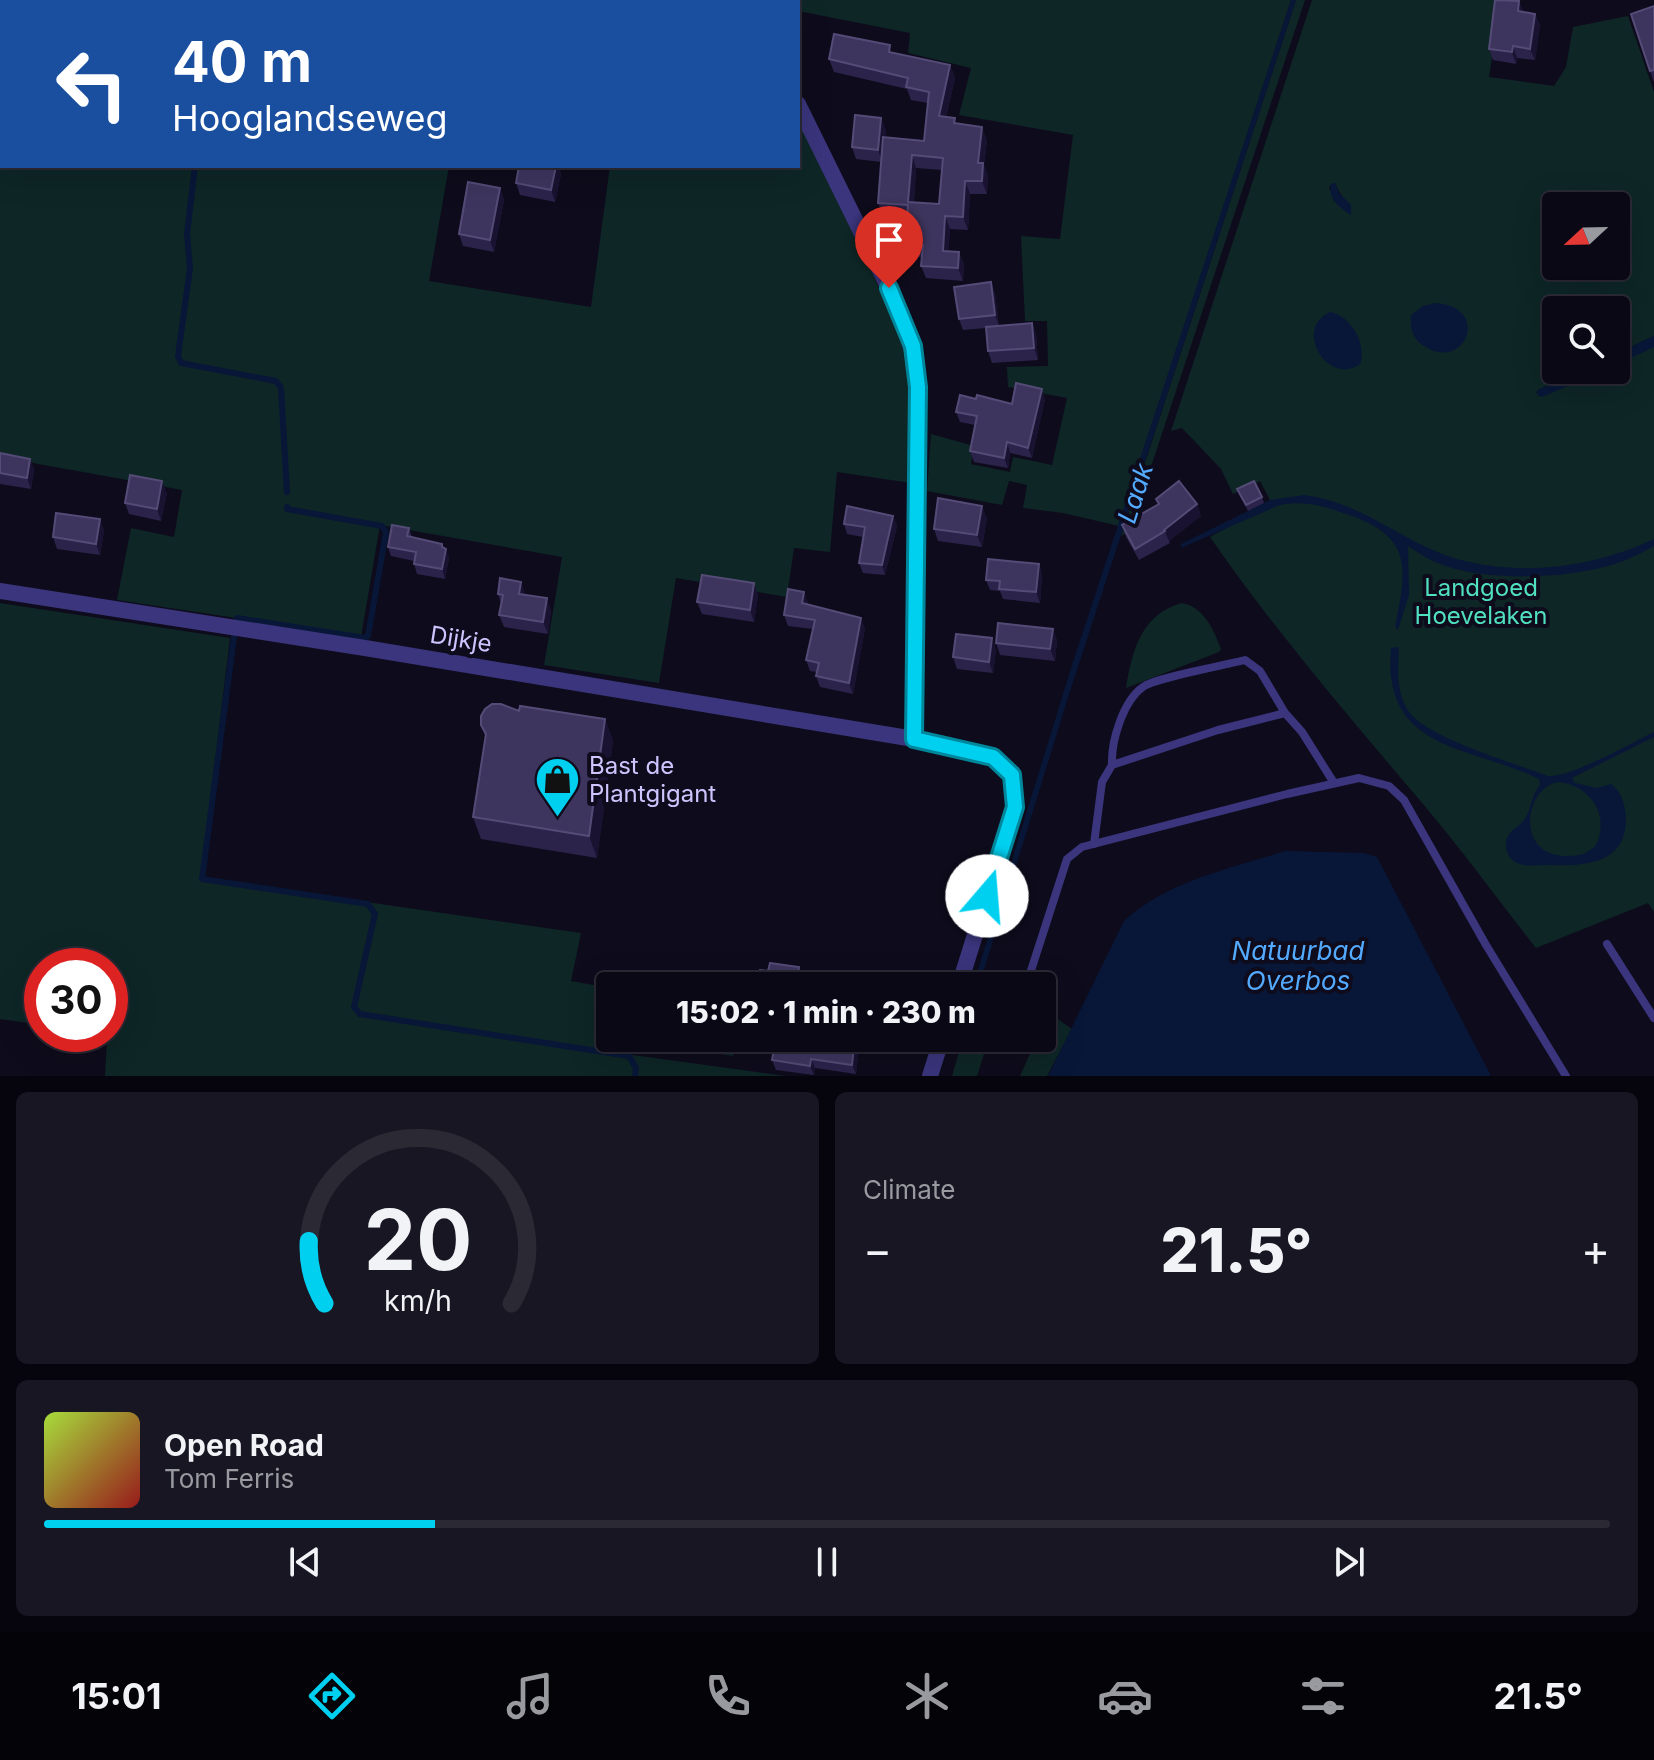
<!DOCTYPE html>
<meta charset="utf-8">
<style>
body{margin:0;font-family:Inter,sans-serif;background:#181622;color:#f1f3f6;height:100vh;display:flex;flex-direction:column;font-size:30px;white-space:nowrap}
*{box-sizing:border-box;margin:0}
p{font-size:26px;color:#999aa0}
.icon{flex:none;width:44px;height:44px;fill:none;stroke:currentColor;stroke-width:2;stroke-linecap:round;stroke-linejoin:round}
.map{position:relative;height:1076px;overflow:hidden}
.drawer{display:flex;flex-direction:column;gap:16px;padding:16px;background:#06040c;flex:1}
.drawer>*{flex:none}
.top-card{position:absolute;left:0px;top:0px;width:800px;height:168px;box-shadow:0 8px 32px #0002,0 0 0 2px #2a2934;background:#1a4fa0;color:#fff;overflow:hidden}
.needle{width:52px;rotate:248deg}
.controls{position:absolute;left:1542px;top:192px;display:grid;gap:16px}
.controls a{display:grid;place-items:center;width:88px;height:88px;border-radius:8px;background:#0a0815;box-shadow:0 8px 32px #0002,0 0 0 2px #2a2934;font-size:40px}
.speed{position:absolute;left:24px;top:948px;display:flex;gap:16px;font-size:40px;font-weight:700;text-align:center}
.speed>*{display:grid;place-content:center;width:104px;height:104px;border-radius:50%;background:#0a0815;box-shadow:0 8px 32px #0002,0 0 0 2px #2a2934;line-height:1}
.speed .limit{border:12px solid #d22;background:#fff;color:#111}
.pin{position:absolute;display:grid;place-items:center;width:68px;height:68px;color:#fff;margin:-82px -34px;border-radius:50% 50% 50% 0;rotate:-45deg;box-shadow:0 0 8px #0007}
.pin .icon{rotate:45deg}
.me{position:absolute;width:88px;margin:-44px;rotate:18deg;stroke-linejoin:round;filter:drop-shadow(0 0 6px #0008)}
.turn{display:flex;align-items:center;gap:28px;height:168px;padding:0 40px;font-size:36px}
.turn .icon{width:104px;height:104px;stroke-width:2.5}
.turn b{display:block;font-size:56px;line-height:68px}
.big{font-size:60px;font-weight:800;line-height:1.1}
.drawer .widget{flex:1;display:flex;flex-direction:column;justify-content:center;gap:12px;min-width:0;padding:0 28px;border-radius:12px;background:#181622}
.drawer .dial{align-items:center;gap:0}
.dial svg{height:208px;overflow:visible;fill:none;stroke:#2a2934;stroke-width:7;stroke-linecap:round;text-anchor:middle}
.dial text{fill:#f1f3f6;stroke:none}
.song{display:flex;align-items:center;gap:24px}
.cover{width:96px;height:96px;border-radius:12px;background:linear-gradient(135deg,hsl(80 70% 55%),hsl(0 70% 35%))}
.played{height:8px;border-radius:4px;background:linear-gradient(90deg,#00d0f0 25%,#2a2934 25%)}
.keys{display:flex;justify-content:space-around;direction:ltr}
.heat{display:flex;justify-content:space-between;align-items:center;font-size:44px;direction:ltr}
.drawer .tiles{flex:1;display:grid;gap:16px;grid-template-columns:1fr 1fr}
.widget:last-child{grid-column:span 2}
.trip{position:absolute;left:596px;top:972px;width:460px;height:80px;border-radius:8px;background:#0a0815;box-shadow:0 8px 32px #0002,0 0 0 2px #2a2934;font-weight:800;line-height:80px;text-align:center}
.menu{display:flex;height:128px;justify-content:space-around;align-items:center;background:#040308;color:#999aa0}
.menu .icon{width:56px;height:56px}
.menu .current{color:#00d0f0}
.menu b{font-size:36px;color:#f1f3f6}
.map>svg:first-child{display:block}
</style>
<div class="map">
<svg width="1654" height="1076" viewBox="0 0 1654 1076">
<rect width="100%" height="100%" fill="#0e0b1c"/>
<path fill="#0e2626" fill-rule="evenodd" d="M0,0H581L2,2V166H449L429,281L591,307L610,166H798V119L863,252L904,344L912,405L911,483L837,472L830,552L794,548L787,597L676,578L659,683L544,665L562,557L380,525L361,637L117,600L131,528L174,537L182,490L0,457Z
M785,0H1291L1119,526L1063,513L1023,508L1027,485L1009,481L1002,505L927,491L931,434L974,446L971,464L1010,472L1013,457L1052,465L1067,398L1008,387L1007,367L1048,366L1047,321H1025L1021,236L1060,239L1073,135L959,115L971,68L908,53L910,33L798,11V2Z
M1296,0H1305L1146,482L1135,528L1121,536Z
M1312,0H1507L1500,4L1489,77L1554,86L1566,67L1573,27L1628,16L1654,92V336L1616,354V310H1556V370H1581L1538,390L1536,393L1592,370H1616V359L1654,341V912L1648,903L1536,948C1498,900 1462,850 1423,804C1349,717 1275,631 1210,537L1277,500H1270L1260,481L1233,494L1221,469L1182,428L1171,431ZM1335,183C1340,196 1348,201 1351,214L1334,201L1329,187ZM1556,206H1616V266H1556Z
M0,603L230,638L201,878L581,933L571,981L610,988V1038H736L733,1056L627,1040L625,1054L786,1076H105L107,1039L102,1034H110V966H42V1025L0,1019Z
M1182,603C1204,607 1214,630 1221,649L1219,652L1126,688C1132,651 1141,614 1182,603Z
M1042,1008L1072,1029L1047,1076H1020L1037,1038H1042Z
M963,1038H989L977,1076H952Z"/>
<path fill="#081738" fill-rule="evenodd" d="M1291,0H1296L1070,691L979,986H973L1072,665Z
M1335,183L1339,193L1351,205V215C1340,208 1327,198 1331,184Z
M1436,303C1493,307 1464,376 1421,344C1412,337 1410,326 1411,315L1423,306Z
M1330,312C1351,316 1367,343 1360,364C1329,387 1292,329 1330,312Z
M1654,336V347L1616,365V354Z
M1581,370H1605L1542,397L1537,395L1538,390Z
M1304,495C1350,501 1382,525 1422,545C1492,581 1585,572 1654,539V546C1639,554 1624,562 1608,566C1561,579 1480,582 1435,562C1426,558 1417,552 1408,546L1409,595L1398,630L1395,627C1407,567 1413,536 1346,514C1324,506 1304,500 1280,505L1181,548V544L1270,500Z
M1399,647C1398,669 1396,690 1407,709C1424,738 1515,763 1548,776C1570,778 1631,743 1654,732V737L1572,778L1575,783L1597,788L1611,784C1621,791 1625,804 1626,817C1627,865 1584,866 1548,865C1539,865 1526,867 1517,863C1510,860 1505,851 1506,843C1507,831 1519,827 1525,819C1532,808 1531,795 1540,785L1539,779C1469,745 1382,752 1391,648ZM1559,782C1591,786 1610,815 1596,845C1589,853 1580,856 1568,856C1512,856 1526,785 1559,782Z
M1285,851L1364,853L1377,857L1491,1076H1048L1124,921C1168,881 1229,869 1285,851Z"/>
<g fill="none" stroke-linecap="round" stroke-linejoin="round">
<path stroke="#081738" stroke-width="6" d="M215,2V0
M0,100H2
M195,166L187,234L190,268L178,356L181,363L276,381L281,388L287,492
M237,620V618L365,638L368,636L386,532L382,526L287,509V507
M234,637L202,879L368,904L375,914L354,1007L360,1014L629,1056L636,1068L635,1076"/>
<path stroke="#3a357c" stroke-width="8" d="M1112,765C1111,741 1123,701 1143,687C1154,678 1226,665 1245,660L1260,671L1285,713
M1094,844L1102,782L1112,765L1218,730L1285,713L1302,732L1334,783
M1607,944L1654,1018
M1026,986L1067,859L1082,847L1287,794L1359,778L1389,786L1404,800L1486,945L1566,1076"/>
<path stroke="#3a357c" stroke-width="16" d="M778,0V2
M798,104L902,315L916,366L919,426L914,739
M0,591L365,648L914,739L985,754L1001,763L1012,775L1015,807L959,986
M930,1076L942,1038"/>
</g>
<path fill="#2c234b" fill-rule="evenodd" d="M1654,6V82L1650,71Z
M1523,12L1535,14L1540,25L1535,60L1517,58L1516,64L1493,60L1489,49Z
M893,53L950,65L955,78L946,117L987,140L984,165L988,176L987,194H970L968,230L950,229L948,251L959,252L964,265L963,281L926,278L921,266L922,257L910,256L905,243L907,217L883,216L878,203L881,162L856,159L852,147L886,130L885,137L924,141L928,103L911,100L907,89L834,72L829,59ZM916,168L942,170L939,204L914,202Z
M519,166H558L561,174L555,202L520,195L516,183Z
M500,188L504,200L494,252L463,246L459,234Z
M991,282L995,294L999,326L1032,323L1036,335L1038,360L992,363L988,351L986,328L963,330L959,319Z
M976,399L1012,404L1045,399L1032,458L1010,453L1008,468L974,462L970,451L975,425L960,422L956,412Z
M0,453L30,459L34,470L31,489L0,484Z
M1237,489L1262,497L1264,503L1248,511Z
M167,493L161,521L129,514L125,503Z
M1156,499L1197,504L1201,516L1169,541L1170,543L1139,560L1126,537L1122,525L1158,504Z
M893,516L897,526L885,575L863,573L859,563L863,537L847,534L844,524Z
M987,518L982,547L938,541L934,529Z
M100,519L104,531L100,555L57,549L53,537Z
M409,528L412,537L442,544L449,558L445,579L417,574L414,564V561L391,556L388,547Z
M1039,564L1042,575L1040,603L1003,599L1000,591L990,590L986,580Z
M521,582L525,595L551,610L548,634L504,627L499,615L501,604L498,594Z
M754,583L758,595L754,622L702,614L697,602Z
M804,592L808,605L865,628L853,694L820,687L816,676L817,672L810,671L806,660L813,629L788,626L784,615Z
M1053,629L1057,641L1055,661L1000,655L996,643Z
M992,638L996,650L993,673L957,669L953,657Z
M519,711L605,719L613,741L597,858L481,839L473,817L486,738L481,725Z
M776,1038H860L856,1074L815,1068L814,1075L776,1070L772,1060Z"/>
<path fill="#191230" d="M1519,1L1524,12L1518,11Z
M1535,14L1540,25L1535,60L1530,49Z
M1513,46L1517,58L1516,64L1512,52Z
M950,65L955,78L943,129L939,116Z
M881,118L886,130L882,162L878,150Z
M982,127L987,140L984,165L988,176L987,194L982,181L978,163Z
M912,155L916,168L913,214L908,202Z
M556,166H558L561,174L555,202L551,190Z
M965,181L970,194L968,230L963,217Z
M500,188L504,200L494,252L490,240Z
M945,216L950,229L948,263L943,251Z
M959,252L964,265L963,281L958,268Z
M991,282L995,294L999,326L995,315Z
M1032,323L1036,335L1038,360L1034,348Z
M1042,389L1045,399L1032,458L1028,448Z
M1007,442L1010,453L1008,468L1004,458Z
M30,459L34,470L31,489L27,478Z
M162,481L167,493L161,521L157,509Z
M1197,504L1201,516L1169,541L1164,530Z
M982,506L987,518L982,547L977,535Z
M893,516L897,526L885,575L882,565Z
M100,519L104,531L100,555L96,544Z
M442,544L445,552L446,549L449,558L445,579L442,569Z
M1039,564L1042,575L1040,603L1036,592Z
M521,582L525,593L523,605L519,594Z
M754,583L758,595L754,622L750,610Z
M804,592L808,602L806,614L802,603Z
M547,598L551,610L548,634L543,622Z
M861,618L865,628L853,694L849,683Z
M1053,629L1057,641L1055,661L1050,649Z
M992,638L996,650L993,673L989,662Z
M605,719L613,741L597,858L589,836Z
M799,967L803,979L802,986H796Z
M855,1038H860L856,1074L852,1065Z
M811,1059L815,1068L814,1075L810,1066Z"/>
<path fill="#3e355e" stroke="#544b77" stroke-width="2" fill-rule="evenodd" d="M683,0H712V2H683Z
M1495,0L1519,1L1518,11L1535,14L1530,49L1513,46L1512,52L1489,49Z
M1654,6V70L1650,71L1631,14Z
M834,34L890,45L889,52L950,65L939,116L955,118L954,123L982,127L978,163H983L982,181H965L963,217L945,216L943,251L959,252L958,268L921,266L923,245L905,243L908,205L878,203L883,137L924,141L929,92L906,87L908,78L829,59ZM912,155L943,158L939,204L908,202Z
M855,115L881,118L878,150L852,147Z
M519,166H556L551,190L516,183Z
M468,182L500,188L490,240L459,234Z
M991,282L995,315L959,319L954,287Z
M1032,323L1034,348L988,351L986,327Z
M1016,383L1042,389L1028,448L1007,442L1004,458L970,451L977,416L956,412L960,395L976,399L977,395L1012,404Z
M0,453L30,459L27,478L0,473Z
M130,475L162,481L157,509L125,503Z
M1179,481L1197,504L1164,530L1165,531L1135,549L1122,525L1159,504L1156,499Z
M1254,481L1262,497L1246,505L1237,489Z
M938,498L982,506L977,535L934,529Z
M847,506L893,516L882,565L859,563L865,527L844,524Z
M56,513L100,519L96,544L53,537Z
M392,525L409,528L407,536L442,544V547L446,549L442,569L414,564L416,552L388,547Z
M988,559L1039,564L1036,592L999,589L1000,581L986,580Z
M702,575L754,583L750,610L697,602Z
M500,578L521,582L519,594L547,598L543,622L499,615L503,595L498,594Z
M788,589L804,592L802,603L861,618L849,683L816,676L819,663L806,660L815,620L784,615Z
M998,623L1053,629L1050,649L996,643Z
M956,634L992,638L989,662L953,657Z
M492,704H501L519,711L520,706L605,719L589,836L473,817L486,734L481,725V716L485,709Z
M770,963L799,967L796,986H758L760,970L768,971Z
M832,981L851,983L850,986H832Z
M776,1038H855L852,1065L811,1059L810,1066L772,1060Z"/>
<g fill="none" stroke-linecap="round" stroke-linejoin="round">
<defs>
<path id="route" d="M889,288L913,346L918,387L914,739L993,757L1012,775L1015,807L987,896"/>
</defs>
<use href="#route" stroke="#00879c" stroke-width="20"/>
<use href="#route" stroke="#00d0f0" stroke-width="14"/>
</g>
<defs>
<symbol id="shop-pin" viewBox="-11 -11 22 30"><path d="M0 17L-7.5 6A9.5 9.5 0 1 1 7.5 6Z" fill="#00d0f0" stroke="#0e0b1c"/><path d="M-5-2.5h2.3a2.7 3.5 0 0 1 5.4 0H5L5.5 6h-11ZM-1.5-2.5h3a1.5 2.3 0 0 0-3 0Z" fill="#111"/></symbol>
</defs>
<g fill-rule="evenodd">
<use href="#shop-pin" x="532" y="754" width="51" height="69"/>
</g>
<g text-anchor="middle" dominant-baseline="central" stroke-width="8" stroke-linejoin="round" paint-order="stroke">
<g font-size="24" fill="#51dfc1" stroke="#0e0b1c">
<text x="1481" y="587">Landgoed<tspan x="1481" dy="28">Hoevelaken</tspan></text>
</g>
<g font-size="24" fill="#cec5ff" stroke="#0e0b1c">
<text transform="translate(461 639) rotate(9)">Dijkje</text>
</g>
<g font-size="24" fill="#cec5ff" stroke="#0e0b1c" text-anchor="start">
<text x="589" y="765">Bast de<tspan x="589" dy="28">Plantgigant</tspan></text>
</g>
<g font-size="26" font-style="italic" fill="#53aaff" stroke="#0e0b1c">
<text transform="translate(1135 493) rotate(-72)">Laak</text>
<text x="1298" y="950">Natuurbad<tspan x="1298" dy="30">Overbos</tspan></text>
</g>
</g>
</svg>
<div class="controls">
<a><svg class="needle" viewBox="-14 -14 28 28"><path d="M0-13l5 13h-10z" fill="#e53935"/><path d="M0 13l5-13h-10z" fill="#999aa0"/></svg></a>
<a><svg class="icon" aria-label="search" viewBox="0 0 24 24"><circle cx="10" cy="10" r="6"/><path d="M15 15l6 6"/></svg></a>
</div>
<div class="speed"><div class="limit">30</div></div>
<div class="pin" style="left:889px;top:288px;background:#d93025"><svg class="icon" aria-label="arrive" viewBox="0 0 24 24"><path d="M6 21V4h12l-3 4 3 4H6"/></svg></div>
<svg class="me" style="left:987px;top:896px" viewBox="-20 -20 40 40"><circle r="19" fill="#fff"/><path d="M0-13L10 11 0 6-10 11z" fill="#00d0f0"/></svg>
<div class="trip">15:02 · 1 min · 230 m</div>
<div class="top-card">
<div class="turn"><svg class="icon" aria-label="left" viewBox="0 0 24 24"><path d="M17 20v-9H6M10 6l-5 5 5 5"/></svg><div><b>40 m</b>Hooglandseweg</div></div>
</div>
</div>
<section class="drawer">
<div class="tiles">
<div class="widget dial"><svg viewBox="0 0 100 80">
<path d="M14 69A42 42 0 1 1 86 69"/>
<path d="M14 69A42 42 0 0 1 8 45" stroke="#00d0f0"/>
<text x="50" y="56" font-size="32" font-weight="700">20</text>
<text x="50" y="72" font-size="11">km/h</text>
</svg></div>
<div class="widget"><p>Climate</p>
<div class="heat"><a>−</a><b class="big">21.5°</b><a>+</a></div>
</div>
<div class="widget">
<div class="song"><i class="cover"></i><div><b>Open Road</b><p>Tom Ferris</p></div></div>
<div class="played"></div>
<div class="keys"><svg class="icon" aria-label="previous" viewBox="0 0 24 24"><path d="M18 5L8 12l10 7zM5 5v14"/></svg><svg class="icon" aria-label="pause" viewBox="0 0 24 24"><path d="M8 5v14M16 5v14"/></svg><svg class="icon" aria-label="next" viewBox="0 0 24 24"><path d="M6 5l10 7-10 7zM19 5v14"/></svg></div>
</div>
</div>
</section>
<nav class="menu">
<b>15:01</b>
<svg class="icon current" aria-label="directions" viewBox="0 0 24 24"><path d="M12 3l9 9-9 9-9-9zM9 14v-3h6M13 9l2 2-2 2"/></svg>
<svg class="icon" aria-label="music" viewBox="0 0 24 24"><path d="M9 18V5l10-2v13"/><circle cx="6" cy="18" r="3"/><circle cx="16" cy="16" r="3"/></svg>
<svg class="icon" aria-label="phone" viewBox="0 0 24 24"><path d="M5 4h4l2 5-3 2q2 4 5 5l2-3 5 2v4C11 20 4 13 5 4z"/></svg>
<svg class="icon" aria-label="climate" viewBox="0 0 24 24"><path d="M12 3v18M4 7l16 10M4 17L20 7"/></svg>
<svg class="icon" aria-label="car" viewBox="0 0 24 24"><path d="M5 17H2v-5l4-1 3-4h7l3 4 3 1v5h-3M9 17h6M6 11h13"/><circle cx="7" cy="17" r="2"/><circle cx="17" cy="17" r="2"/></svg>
<svg class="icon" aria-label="filters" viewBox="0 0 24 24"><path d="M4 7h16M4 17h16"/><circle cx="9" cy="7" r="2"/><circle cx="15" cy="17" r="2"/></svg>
<b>21.5°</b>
</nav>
